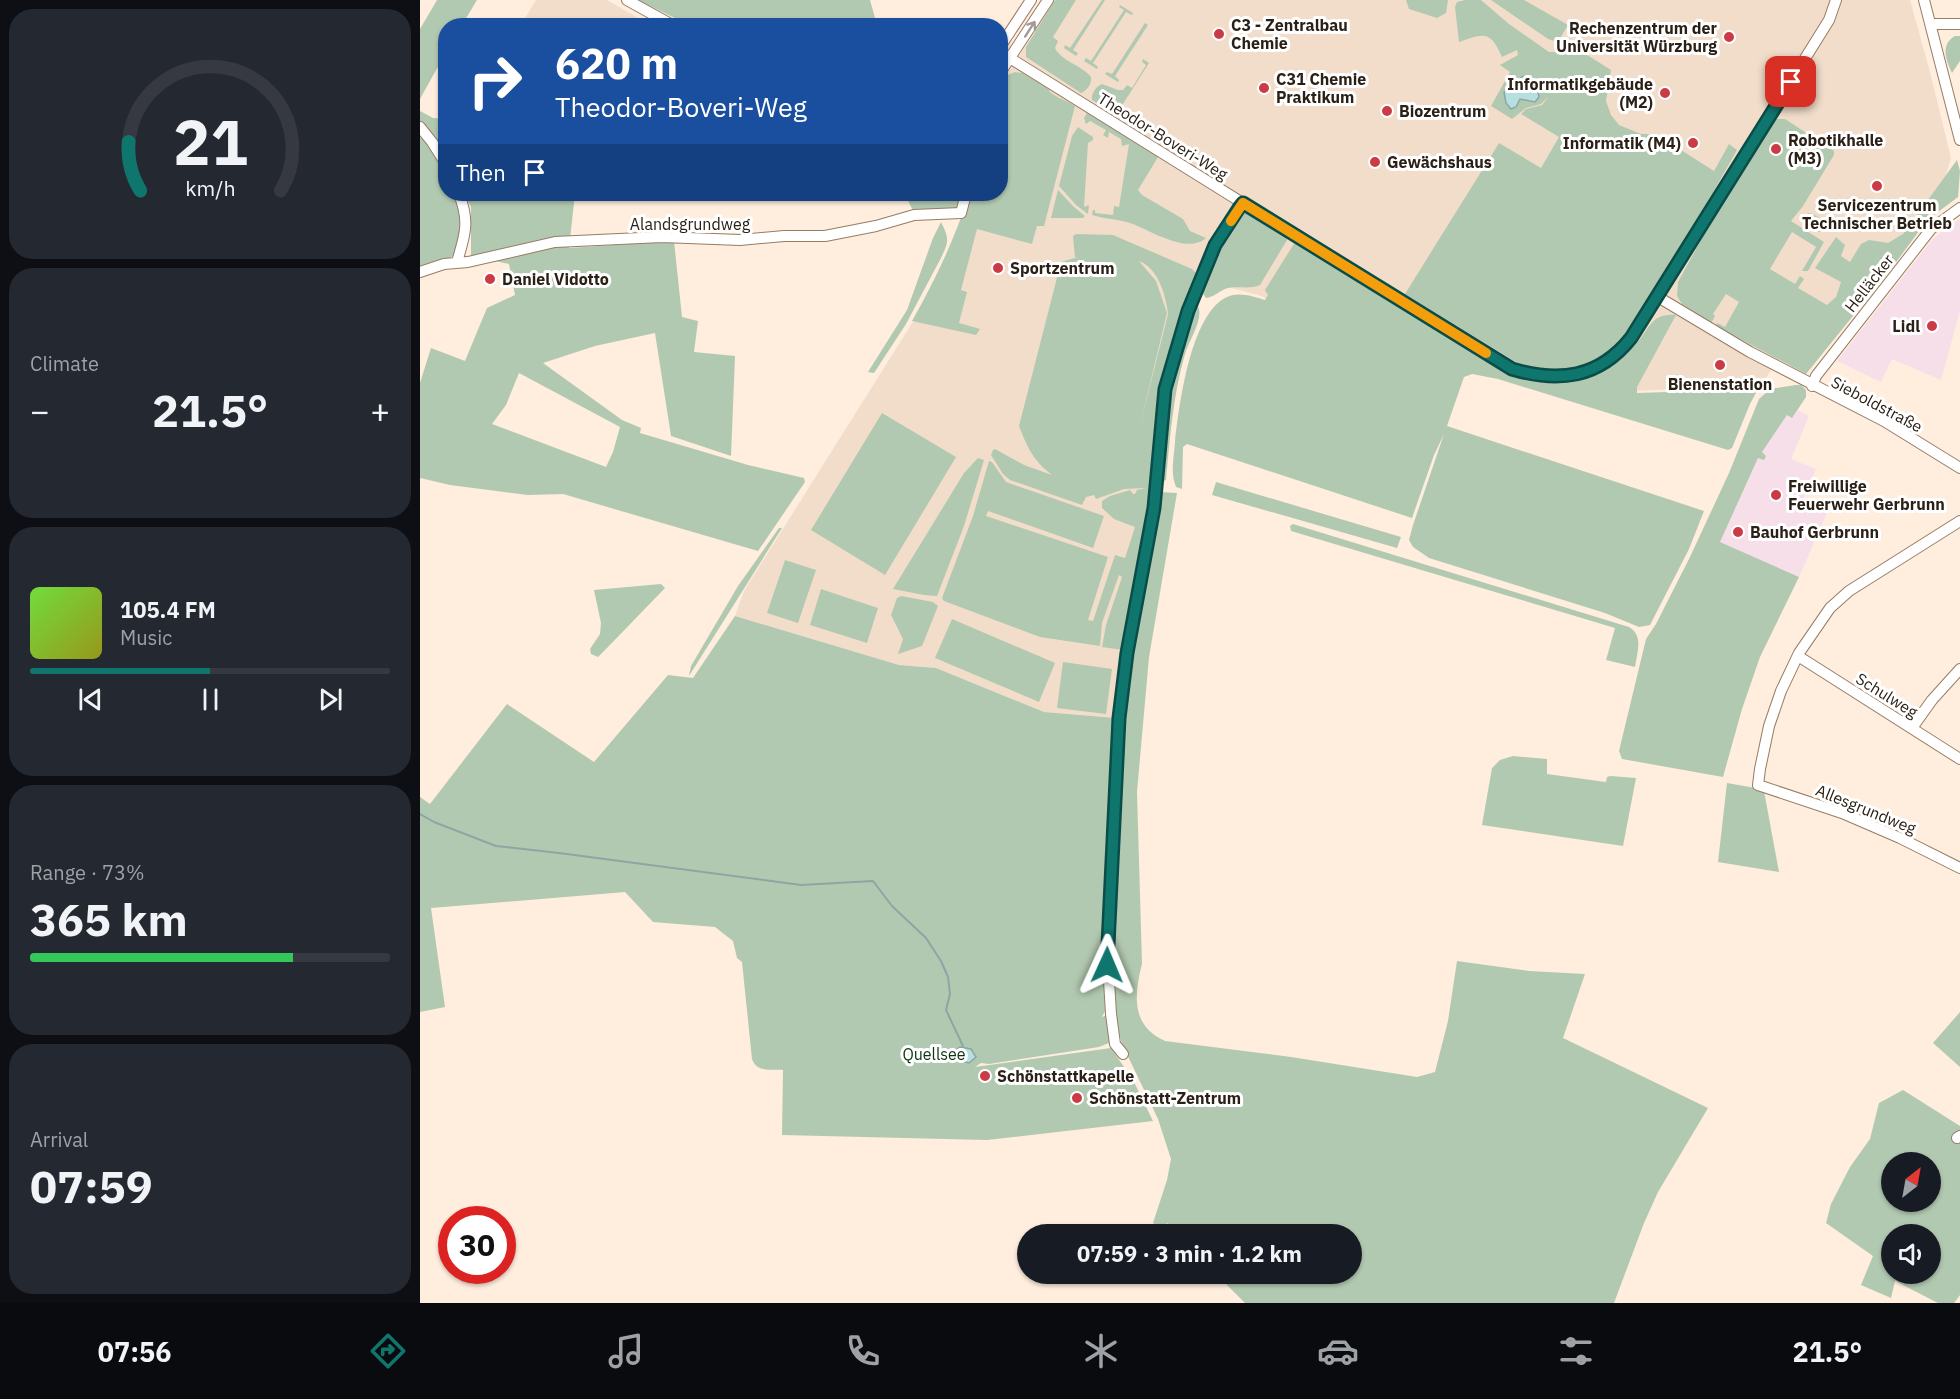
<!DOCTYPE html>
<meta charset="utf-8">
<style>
body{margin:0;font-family:"IBM Plex Sans",sans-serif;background:#242831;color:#f1f3f6;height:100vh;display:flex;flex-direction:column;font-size:22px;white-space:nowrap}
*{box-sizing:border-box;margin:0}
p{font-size:20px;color:#9ea1a6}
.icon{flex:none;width:33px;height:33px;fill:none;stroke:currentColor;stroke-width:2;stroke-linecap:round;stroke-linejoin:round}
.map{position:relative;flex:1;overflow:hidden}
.details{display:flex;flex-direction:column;gap:9px;padding:9px;background:#0d0f14;width:420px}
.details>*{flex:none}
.hud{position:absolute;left:18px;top:18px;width:570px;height:183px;border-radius:24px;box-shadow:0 2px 4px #0004;background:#1a4fa0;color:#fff;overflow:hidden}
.needle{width:39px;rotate:31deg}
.fabs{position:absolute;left:1461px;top:1152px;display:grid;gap:12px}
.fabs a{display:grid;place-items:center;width:60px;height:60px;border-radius:50%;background:#171b24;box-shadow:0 2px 4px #0004;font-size:30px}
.speed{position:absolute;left:18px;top:1206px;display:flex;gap:12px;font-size:30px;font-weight:700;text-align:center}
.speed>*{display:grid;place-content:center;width:78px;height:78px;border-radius:50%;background:#171b24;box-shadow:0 2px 4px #0004;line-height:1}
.speed .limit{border:9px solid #d22;background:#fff;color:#111}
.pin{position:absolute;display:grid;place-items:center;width:51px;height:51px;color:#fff;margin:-26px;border-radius:12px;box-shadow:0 3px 9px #0006}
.me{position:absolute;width:66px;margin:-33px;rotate:1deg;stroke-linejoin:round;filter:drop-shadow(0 0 4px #0008)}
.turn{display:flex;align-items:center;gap:21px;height:126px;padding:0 18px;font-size:27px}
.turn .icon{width:78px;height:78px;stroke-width:2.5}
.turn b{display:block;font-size:42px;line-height:51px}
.then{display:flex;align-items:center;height:57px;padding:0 18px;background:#0003;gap:12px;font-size:22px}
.big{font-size:45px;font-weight:700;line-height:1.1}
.details .widget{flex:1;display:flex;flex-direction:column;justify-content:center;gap:9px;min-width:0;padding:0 21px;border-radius:24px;background:#242831}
.details .dial{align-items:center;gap:0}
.dial svg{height:156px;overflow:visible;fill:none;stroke:#363941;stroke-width:7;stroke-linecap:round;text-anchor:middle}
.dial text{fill:#f1f3f6;stroke:none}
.song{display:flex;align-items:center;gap:18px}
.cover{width:72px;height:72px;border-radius:9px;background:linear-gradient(135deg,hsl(100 70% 55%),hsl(60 70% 35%))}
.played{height:6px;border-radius:3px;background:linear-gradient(90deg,#0f766e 50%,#363941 50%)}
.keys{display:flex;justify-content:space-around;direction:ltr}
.heat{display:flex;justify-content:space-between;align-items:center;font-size:33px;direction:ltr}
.charge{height:9px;border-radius:4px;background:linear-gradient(90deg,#34c759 73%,#363941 0)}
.trip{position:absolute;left:597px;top:1224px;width:345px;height:60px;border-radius:30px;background:#171b24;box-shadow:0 2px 4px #0004;font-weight:700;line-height:60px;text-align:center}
.tabs{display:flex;height:96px;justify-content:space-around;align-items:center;background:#090b0e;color:#9ea1a6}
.tabs .icon{width:42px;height:42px}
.tabs .selected{color:#0f766e}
.tabs b{font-size:27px;color:#f1f3f6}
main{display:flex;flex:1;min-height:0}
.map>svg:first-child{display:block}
</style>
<main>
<section class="details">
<div class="widget dial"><svg viewBox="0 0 100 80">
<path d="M14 69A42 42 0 1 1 86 69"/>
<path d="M14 69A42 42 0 0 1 8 44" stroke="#0f766e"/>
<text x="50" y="56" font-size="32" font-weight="700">21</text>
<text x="50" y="72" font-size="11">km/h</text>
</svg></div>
<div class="widget"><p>Climate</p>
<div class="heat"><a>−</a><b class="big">21.5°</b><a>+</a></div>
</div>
<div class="widget">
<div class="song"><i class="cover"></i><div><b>105.4 FM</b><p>Music</p></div></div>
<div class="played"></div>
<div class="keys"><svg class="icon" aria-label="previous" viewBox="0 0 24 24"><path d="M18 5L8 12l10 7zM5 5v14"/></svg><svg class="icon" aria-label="pause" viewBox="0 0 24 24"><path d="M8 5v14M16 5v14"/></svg><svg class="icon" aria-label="next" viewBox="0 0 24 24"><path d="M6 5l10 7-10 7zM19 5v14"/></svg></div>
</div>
<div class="widget"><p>Range · 73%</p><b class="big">365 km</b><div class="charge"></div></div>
<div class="widget"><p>Arrival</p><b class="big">07:59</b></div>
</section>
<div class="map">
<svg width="1540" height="1303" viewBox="0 0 1540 1303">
<rect width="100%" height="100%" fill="#ffeddd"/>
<path fill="#f7dfea" d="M1540,219V311L1521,380L1472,359L1461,382L1417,361L1512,240L1527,227Z
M1378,410L1389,416L1371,459L1396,469L1382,500L1407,513L1379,577L1300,542L1338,458L1344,460L1341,452L1367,415L1372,418Z"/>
<path fill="#f2ddca" d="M116,0H187L230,25H101Z
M634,0H1490L1510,72L1531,158L1518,200L1359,358L1342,384L1218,391L1190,377L1130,389L903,322L838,295L778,279L751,344L741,392L696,718L624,712L516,668L479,665L315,616L324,591L494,320L580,194L581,85Z"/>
<path fill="#b2c9b1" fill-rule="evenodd" d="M17,0H57L42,25L26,26L25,54L0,99V29Z
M218,0H450L457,25H269Z
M635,0H656L633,37L638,41L635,48C642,62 662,65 671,77C672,84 667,91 661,93L606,57V47Z
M682,0H685L653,50L658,53L656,56L644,48L645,45L650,48Z
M986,0H1028L1026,13L1017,18L989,9Z
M1045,0H1061L1089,24L1129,52H1137L1156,48L1191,70L1186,101L1191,115L1199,125L1221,134H1236L1294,171L1309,144L1317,150C1289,199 1262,249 1232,297C1218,319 1206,342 1184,357C1157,374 1125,373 1096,362L985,294L1079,143L1121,168L1139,137L1101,114L1106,109L1122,105L1129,96L1121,104L1106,108L1092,119L1071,106L1090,72L1080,65L1098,55L1097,50L1082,57C1070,29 1063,34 1039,42L1035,7L1037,2Z
M1071,0H1104L1148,25L1138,42L1128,39Z
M700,5L713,13L712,15L706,12L673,63L678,67L677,69L664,61L666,58L671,61L704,10L699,7Z
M725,23L728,25L695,76L699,80L698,82L685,74L687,72L692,74Z
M1535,36H1540V61L1532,73C1526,61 1520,44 1535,36Z
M723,59L729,63L696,115L672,100C671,94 676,86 682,84L698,90H703L707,85L712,88L726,65L722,62Z
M595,72L602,73L628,89C631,96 646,100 655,106L624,226H617L612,244L557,229L541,290L547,292L539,323L560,329L556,335L492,321C515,280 535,239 549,194H580L581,86L588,75Z
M0,111L13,118L25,119V158L15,139L0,122Z
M667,113L738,157L718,190L722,195L763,219L770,231L786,238C766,255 731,230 710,223C698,219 685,219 672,215L673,210H675V213L693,215L694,206L699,207L709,144L702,146L701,139L689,132L688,138L683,135L686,130L670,121L666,124L664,118Z
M1357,119H1365L1414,151V155L1383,206L1371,221L1404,242L1388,271H1382L1396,247L1372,232L1350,269L1375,284L1380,276L1384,279L1378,288L1407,305L1416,297L1421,282L1395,268L1416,237L1425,245L1421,256L1430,262L1441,244L1449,240L1468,243L1483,234L1537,160L1540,171L1538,197L1514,215L1502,227L1471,269L1386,374L1296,326L1297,323L1305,327L1319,302L1306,294L1293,314L1295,316L1291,323L1262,304L1257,296L1258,282L1292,220L1352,122Z
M658,127L673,137V140L668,143L664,207L669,205L668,214L656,205L639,186L652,136Z
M0,133L10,144L25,175L26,194H35L43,209L37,250L30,259L0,270Z
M638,190L654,207L665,216L663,218H631Z
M44,194H155L149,248L254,241L262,317L278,321L274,352L315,356L311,456L251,436L235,333L175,346L123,363L202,420L221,428L220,433L328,465L384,478L385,482L338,551L143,494L108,495L30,485L0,478V383L11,348L45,361L67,308L95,295L89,264L51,256V207ZM99,373L200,427L193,452L186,467L72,424L86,405Z
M490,194H535L537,199L542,201L540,208L495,214L488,201Z
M823,210H826L867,236V240L840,285C829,290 816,285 805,289C798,292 794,297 786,298L781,291L798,248Z
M1388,213C1395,214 1405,220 1407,226L1406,230L1399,232L1386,224L1385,219Z
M521,222C529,238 529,241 522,256L486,324L454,373L448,372L487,310L513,238Z
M656,234L693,235L772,269L778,275L751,344L741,392L731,501L703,650L682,647L686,625L702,577L699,575L682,623L680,646L620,637L524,601L522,598L553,516L569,461L572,462L586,482L684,516L673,548L568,511L566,516L688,557L668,620L673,621L695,555L705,558L715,527L694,519L682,508V501L690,496L710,490L713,494H715L717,490L726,488L704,489L676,499L674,495L666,497L662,505L590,480L583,474L571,455L573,450L575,449L604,465L632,475C613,460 608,449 599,426L641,262L658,257H655L653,236ZM719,261C738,268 746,295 748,314L719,430L747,313L736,281Z
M875,242H879L1093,373C1131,384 1163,387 1197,362C1204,357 1211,350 1217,343C1229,328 1233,312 1256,315L1217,387V393L1338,389L1330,404L1312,448L1308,450L1078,379L1052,374L1044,377L1027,426L1284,511L1269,549L1230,625L1219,627L1185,613L1009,558L993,547L989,540L993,525L1024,434L1014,455L992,518L767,444L763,447L762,489L756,487C750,473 754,457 755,442C759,406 770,317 805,298C817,291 832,296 845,300L848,295L845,290Z
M778,306C784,319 769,340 765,354C753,395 750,438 746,480L744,481L741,478L751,382L758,353L775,308Z
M1376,385H1381L1386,390V397L1372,418L1367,415L1342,452L1346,456L1344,460L1338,458L1300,542L1379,577L1340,657L1322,709L1303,777L1202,759L1199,751L1226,639L1236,624L1270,557L1309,473L1339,399L1350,389Z
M462,413L536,457L465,575L391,530Z
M558,458L564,460L544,526L517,596L504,595L473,589L544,473Z
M796,482L981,537L977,548L792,495Z
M740,492L757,493L729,657L717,792L722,964C714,995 711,1026 745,1041L871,1057L997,1077L1015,1072L1028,1021L1037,961L1109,971L1165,974L1143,1038L1288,1108L1238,1192L1224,1223L1194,1303H825L796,1274H932V1234H764L747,1223L744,1230L733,1223L747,1180L751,1159L738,1119L703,1046L697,1028L692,954L703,717L710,664Z
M873,524L1209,627C1224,636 1217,652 1215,667L1186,660L1195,628L871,531L870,526Z
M359,528H362L269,676L271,666L318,586Z
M365,560L396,570L378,623L347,613Z
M241,584L245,588L187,648L178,657L171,654L170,649L180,634L181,623L174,590Z
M401,589L458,608L447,643L390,625Z
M481,596L513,602L518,606L502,646L478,654L483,639L471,615L477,598Z
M315,616L479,665L516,668L624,712L696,718C689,816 681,913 685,1011L682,1017L687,1015L691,1038L689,1043L679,1047L569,1064L561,1063L555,1067L691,1048L713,1080L733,1121L567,1140L362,1135L363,1070C351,1069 337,1073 332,1059L322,962L317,958L313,941L295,927L233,922L205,892L11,908L25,1007L0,1012V797L10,804L87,704L174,762L248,675L273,678Z
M532,619L635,663L619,702L515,658Z
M643,662L692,669L686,714L637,708Z
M1093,756L1127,759V774L1186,782L1187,777L1190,776L1216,778L1203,846L1062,825L1072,768L1080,760Z
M1307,783L1341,789L1344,791L1359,872L1298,862Z
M1540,1012V1067L1513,1043Z
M1483,1090L1540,1126V1295L1534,1303H1518L1475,1281L1471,1298L1441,1285L1453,1256L1406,1223L1411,1204L1430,1167L1450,1139L1459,1103ZM1472,1162H1510V1202H1472ZM1472,1234H1510V1274H1472Z"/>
<path fill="#b6dfdf" stroke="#8ca6a3" stroke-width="1.5" d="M1103,76L1110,86L1117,88L1119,97L1115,102L1100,99L1096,107L1091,109L1086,103L1084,92Z
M540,1047L551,1049L556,1057L549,1063L534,1059L533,1052Z"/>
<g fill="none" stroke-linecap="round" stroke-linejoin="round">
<path stroke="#8ca6a3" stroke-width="2" d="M0,814L14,822L76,846L139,853L381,885L453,881L472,906L506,938L521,961L528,977L530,994L526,1010L543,1046"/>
<defs>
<path id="minor" d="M207,0L254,26
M1504,0L1540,140
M1512,24H1540
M580,47L611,0
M580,52L874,235L1092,369C1139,383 1179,377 1211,338L1409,20L1416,0
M580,73L628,0
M0,127L12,142L26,164
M37,262C45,235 50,222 39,194
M0,272L24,264L48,262L135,242L242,237L320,240L364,236H405L456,226L494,215L541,213L546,194
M1238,297L1330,352L1464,421L1540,468
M1392,386L1396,376L1511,229L1540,208
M1540,521L1429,591L1410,608L1379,653L1361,691L1349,726L1340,769L1338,785L1422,813L1480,838L1540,868
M1378,656L1540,759
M1492,728L1512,700L1540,669
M703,1054L695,1044L691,1014L687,947L699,718L707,653L734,508L745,389L755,351L768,311L795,245L823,203
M1537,1138L1540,1136"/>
</defs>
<use href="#minor" stroke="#977c64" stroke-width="12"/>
<use href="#minor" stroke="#fff" stroke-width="10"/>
</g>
<defs><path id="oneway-shaft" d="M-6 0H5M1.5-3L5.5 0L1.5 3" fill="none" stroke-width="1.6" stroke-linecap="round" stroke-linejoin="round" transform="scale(1.5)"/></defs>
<use stroke="#9f9b96" href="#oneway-shaft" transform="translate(610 29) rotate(-57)"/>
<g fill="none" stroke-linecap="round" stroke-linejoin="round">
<defs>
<path id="route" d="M687,965L699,718L707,653L734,508L745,389L768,311L795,245L819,208L823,203L1092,369C1139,383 1179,378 1211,338L1371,82"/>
</defs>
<use href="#route" stroke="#0a4d48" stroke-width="15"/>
<use href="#route" stroke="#0f766e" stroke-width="10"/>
<path stroke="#f59e0b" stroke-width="10" d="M811,221L823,203L1066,353"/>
</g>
<g fill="#cb3b46" stroke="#fff" stroke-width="2">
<circle cx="799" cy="34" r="6"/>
<circle cx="1309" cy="37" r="6"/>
<circle cx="844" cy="88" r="6"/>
<circle cx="1245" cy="93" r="6"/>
<circle cx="967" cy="111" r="6"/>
<circle cx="1273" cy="143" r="6"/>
<circle cx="1356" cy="149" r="6"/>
<circle cx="955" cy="162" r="6"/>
<circle cx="1457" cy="186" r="6"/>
<circle cx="578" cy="268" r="6"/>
<circle cx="70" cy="279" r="6"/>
<circle cx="1512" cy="326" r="6"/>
<circle cx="1300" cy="365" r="6"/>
<circle cx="1356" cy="495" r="6"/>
<circle cx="1318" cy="532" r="6"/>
<circle cx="565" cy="1076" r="6"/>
<circle cx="657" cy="1098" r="6"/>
</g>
<g text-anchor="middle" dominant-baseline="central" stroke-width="6" stroke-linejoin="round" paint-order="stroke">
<g font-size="16" font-weight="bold" fill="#2a2016" stroke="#fff" text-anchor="start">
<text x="811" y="25">C3 - Zentralbau<tspan x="811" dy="18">Chemie</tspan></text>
<text x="1297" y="28" text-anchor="end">Rechenzentrum der<tspan x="1297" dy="18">Universität Würzburg</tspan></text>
<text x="856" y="79">C31 Chemie<tspan x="856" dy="18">Praktikum</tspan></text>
<text x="1233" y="84" text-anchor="end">Informatikgebäude<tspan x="1233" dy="18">(M2)</tspan></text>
<text x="979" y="111">Biozentrum</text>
<text x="1368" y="140">Robotikhalle<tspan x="1368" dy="18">(M3)</tspan></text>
<text x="1261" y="143" text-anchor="end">Informatik (M4)</text>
<text x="967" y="162">Gewächshaus</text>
<text x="1457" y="205" text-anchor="middle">Servicezentrum<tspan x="1457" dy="18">Technischer Betrieb</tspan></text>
<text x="590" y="268">Sportzentrum</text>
<text x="82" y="279">Daniel Vidotto</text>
<text x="1500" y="326" text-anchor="end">Lidl</text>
<text x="1300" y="384" text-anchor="middle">Bienenstation</text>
<text x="1368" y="486">Freiwillige<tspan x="1368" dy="18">Feuerwehr Gerbrunn</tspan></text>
<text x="1330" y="532">Bauhof Gerbrunn</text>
<text x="577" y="1076">Schönstattkapelle</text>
<text x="669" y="1098">Schönstatt-Zentrum</text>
</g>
<g font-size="16" fill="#2a2016" stroke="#fff">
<text transform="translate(743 136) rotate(32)">Theodor-Boveri-Weg</text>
<text x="270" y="224">Alandsgrundweg</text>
<text transform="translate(1449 283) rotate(-52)">Helläcker</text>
<text transform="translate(1457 404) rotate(28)">Sieboldstraße</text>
<text transform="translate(1467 695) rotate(32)">Schulweg</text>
<text transform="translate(1446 809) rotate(22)">Allesgrundweg</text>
</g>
<g font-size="16" fill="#0f3411" stroke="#fff">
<text x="514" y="1054">Quellsee</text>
</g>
</g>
</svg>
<div class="fabs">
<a><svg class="needle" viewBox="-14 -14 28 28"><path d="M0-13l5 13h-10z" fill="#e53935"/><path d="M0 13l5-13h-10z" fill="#9ea1a6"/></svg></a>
<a><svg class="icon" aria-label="sound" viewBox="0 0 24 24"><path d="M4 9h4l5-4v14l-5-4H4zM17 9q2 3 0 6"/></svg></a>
</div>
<div class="speed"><div class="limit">30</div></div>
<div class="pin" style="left:1371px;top:82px;background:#d93025"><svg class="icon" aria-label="arrive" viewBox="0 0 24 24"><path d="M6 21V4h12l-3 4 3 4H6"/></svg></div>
<svg class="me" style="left:687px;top:965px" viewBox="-20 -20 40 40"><path d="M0-17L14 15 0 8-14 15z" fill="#0f766e" stroke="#fff" stroke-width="4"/></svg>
<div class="trip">07:59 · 3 min · 1.2 km</div>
<div class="hud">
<div class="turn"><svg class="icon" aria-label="right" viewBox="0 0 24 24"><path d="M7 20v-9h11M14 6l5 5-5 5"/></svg><div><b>620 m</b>Theodor-Boveri-Weg</div></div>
<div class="then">Then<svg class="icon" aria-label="arrive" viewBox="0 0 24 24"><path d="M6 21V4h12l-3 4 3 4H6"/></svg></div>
</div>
</div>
</main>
<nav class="tabs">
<b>07:56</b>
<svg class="icon selected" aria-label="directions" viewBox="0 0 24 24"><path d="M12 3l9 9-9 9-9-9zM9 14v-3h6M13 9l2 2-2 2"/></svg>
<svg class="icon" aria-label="music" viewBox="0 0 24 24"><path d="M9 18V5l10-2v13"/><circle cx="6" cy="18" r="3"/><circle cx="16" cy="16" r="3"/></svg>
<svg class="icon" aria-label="phone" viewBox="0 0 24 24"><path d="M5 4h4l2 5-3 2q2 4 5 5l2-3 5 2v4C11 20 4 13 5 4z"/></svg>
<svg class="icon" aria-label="climate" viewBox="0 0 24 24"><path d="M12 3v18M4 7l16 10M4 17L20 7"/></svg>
<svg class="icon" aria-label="car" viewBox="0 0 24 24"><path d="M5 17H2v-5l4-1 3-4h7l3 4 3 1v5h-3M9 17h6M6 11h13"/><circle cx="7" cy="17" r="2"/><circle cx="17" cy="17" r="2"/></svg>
<svg class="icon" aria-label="filters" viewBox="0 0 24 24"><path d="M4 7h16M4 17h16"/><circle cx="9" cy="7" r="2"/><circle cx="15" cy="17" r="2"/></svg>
<b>21.5°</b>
</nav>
